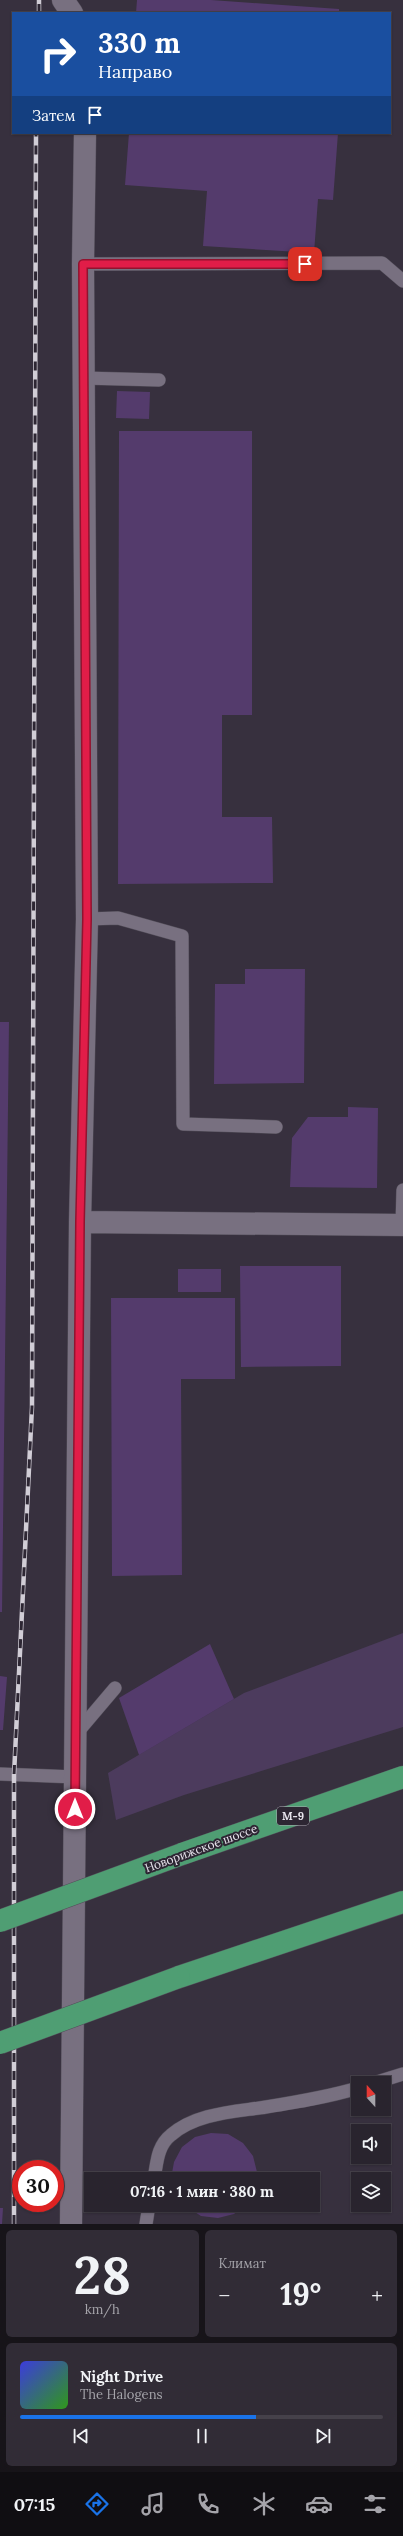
<!DOCTYPE html>
<html lang="ru">
<meta charset="utf-8">
<style>
body{margin:0;font-family:Lora,serif;background:#312c36;color:#f1f3f6;height:100vh;display:flex;flex-direction:column;font-size:15px;white-space:nowrap}
*{box-sizing:border-box;margin:0}
p{font-size:13px;color:#a5a4aa}
.icon{flex:none;width:22px;height:22px;fill:none;stroke:currentColor;stroke-width:2;stroke-linecap:round;stroke-linejoin:round}
.map{position:relative;height:2224px;overflow:hidden}
.sheet{display:flex;flex-direction:column;gap:6px;padding:6px;background:#171419;flex:1}
.sheet>*{flex:none}
.banner{position:absolute;left:12px;top:12px;width:379px;height:122px;border-radius:0px;box-shadow:0 1px 3px #0004,0 0 0 1px #45414a;background:#1a4fa0;color:#fff;overflow:hidden}
.needle{width:26px;rotate:339deg}
.controls{position:absolute;left:351px;top:2076px;display:grid;gap:8px}
.controls a{display:grid;place-items:center;width:40px;height:40px;border-radius:0px;background:#29242e;box-shadow:0 1px 3px #0004,0 0 0 1px #45414a;font-size:20px}
.speed{position:absolute;left:12px;top:2160px;display:flex;gap:8px;font-size:20px;font-weight:700;text-align:center}
.speed>*{display:grid;place-content:center;width:52px;height:52px;border-radius:50%;background:#29242e;box-shadow:0 1px 3px #0004,0 0 0 1px #45414a;line-height:1}
.speed .limit{border:6px solid #d22;background:#fff;color:#111}
.pin{position:absolute;display:grid;place-items:center;width:34px;height:34px;color:#fff;margin:-17px;border-radius:8px;box-shadow:0 2px 6px #0006}
.me{position:absolute;width:44px;margin:-22px;rotate:0deg;stroke-linejoin:round;filter:drop-shadow(0 0 3px #0008)}
.turn{display:flex;align-items:center;gap:14px;height:84px;padding:0 20px;font-size:18px}
.turn .icon{width:52px;height:52px;stroke-width:2.5}
.turn b{display:block;font-size:28px;line-height:34px}
.then{display:flex;align-items:center;height:38px;padding:0 20px;background:#0003;gap:8px;font-size:15px}
.big{font-size:30px;font-weight:800;line-height:1.1}
.sheet .tile{flex:1;display:flex;flex-direction:column;justify-content:center;gap:6px;min-width:0;padding:0 14px;border-radius:6px;background:#312c36}
.sheet .dial{align-items:center;gap:0}
.dial b{font-size:52px;line-height:1}
.song{display:flex;align-items:center;gap:12px}
.cover{width:48px;height:48px;border-radius:6px;background:linear-gradient(135deg,hsl(240 70% 55%),hsl(110 70% 35%))}
.played{height:4px;border-radius:2px;background:linear-gradient(90deg,#1a73e8 65%,#45414a 65%)}
.keys{display:flex;justify-content:space-around;direction:ltr}
.heat{display:flex;justify-content:space-between;align-items:center;font-size:22px;direction:ltr}
.sheet .tiles{flex:1;display:grid;gap:6px;grid-template-columns:1fr 1fr}
.tile:last-child{grid-column:span 2}
.trip{position:absolute;left:84px;top:2172px;width:236px;height:40px;border-radius:0px;background:#29242e;box-shadow:0 1px 3px #0004,0 0 0 1px #45414a;font-weight:800;line-height:40px;text-align:center}
.tabs{display:flex;height:64px;justify-content:space-around;align-items:center;background:#100e12;color:#a5a4aa}
.tabs .icon{width:28px;height:28px}
.tabs .current{color:#1a73e8}
.tabs b{font-size:18px;color:#f1f3f6}
.map>svg:first-child{display:block}
</style>
<div class="map">
<svg width="403" height="2224" viewBox="0 0 403 2224">
<rect width="100%" height="100%" fill="#37303e"/>
<path fill="#4c3b5d" d="M403,1633V1727L184,1795L116,1820L108,1773L244,1693Z"/>
<path fill="#543b6c" d="M137,0H211L339,9V13H136Z
M129,133H338L333,200L318,199L314,253L203,246L207,191L125,185Z
M117,391L150,392L149,419L116,418Z
M119,431H252V715H222V817H272L273,883L118,884Z
M245,969H305L304,1083L214,1084L215,984H245Z
M0,1022H9L2,1612H0Z
M348,1107L378,1108L377,1188L290,1187L292,1138L308,1117H348Z
M240,1266H341V1366L241,1367Z
M178,1269H221V1292H178Z
M111,1298H235V1379H181L182,1575L112,1576Z
M210,1644L234,1699L139,1755L119,1698Z
M0,1676L7,1677L3,1730H0Z
M211,2133L228,2134L243,2143L253,2156L257,2172L256,2179H171L174,2162L182,2147L195,2137Z
M184,2205H245L234,2214L218,2218L201,2216Z
M0,2208H3L2,2224H0Z"/>
<g fill="none" stroke-linecap="round" stroke-linejoin="round">
<defs>
<path id="service" d="M83,264L382,263L403,281
M83,378L159,380
M87,919L118,918L182,936L183,1124L276,1127
M402,1225L403,1190
M76,1734L115,1688
M0,1774L75,1777
M374,2083L403,2074
M154,2179C157,2163 157,2146 171,2135C196,2113 234,2112 266,2107C297,2102 328,2097 358,2088
M146,2224L149,2205"/>
<path id="minor" d="M63,0L72,13
M80,1222L403,1225
M71,2224L80,1222L87,919L83,264L85,133"/>
<path id="motorway" d="M182,1854L403,1777
M179,1977L403,1902"/>
</defs>
<use href="#service" stroke="#524d58" stroke-width="14"/>
<use href="#minor" stroke="#524d58" stroke-width="23"/>
<use href="#motorway" stroke="#524d58" stroke-width="23"/>
<use href="#service" stroke="#787080" stroke-width="13"/>
<use href="#minor" stroke="#787080" stroke-width="22"/>
<use href="#motorway" stroke="#4f9e73" stroke-width="22"/>
<defs>
<path id="rail" d="M39,13V0
M14,2224V1775L32,1407L36,133"/>
</defs>
<use href="#rail" stroke="#d1cdd6" stroke-width="4.5"/>
<use href="#rail" stroke="#2d2633" stroke-width="3" stroke-dasharray="9" stroke-linecap="butt"/>
<defs>
<path id="motorway-bridge" d="M0,1921L182,1854
M0,2043L179,1977"/>
</defs>
<use href="#motorway-bridge" stroke="#524d58" stroke-width="23" stroke-linecap="butt"/>
<use href="#motorway-bridge" stroke="#4f9e73" stroke-width="22"/>
</g>
<g fill="none" stroke-linecap="round" stroke-linejoin="round">
<defs>
<path id="route" d="M75,1809L80,1222L87,919L83,264H305"/>
</defs>
<use href="#route" stroke="#92132f" stroke-width="10"/>
<use href="#route" stroke="#e11d48" stroke-width="7"/>
</g>
<g text-anchor="middle" dominant-baseline="central" stroke-width="4" stroke-linejoin="round" paint-order="stroke">
<rect fill="#2d2633" stroke="#afaab4" stroke-width="1" x="277" y="1807" width="32" height="18" rx="3"/>
<g font-size="11" font-weight="bold" fill="#e7e3ec">
<text x="293" y="1816">М-9</text>
</g>
<g font-size="12" fill="#e7e3ec" stroke="#2d2633">
<text transform="translate(201 1848) rotate(-20)">Новорижское шоссе</text>
</g>
</g>
</svg>
<div class="controls">
<a><svg class="needle" viewBox="-14 -14 28 28"><path d="M0-13l5 13h-10z" fill="#e53935"/><path d="M0 13l5-13h-10z" fill="#a5a4aa"/></svg></a>
<a><svg class="icon" aria-label="sound" viewBox="0 0 24 24"><path d="M4 9h4l5-4v14l-5-4H4zM17 9q2 3 0 6"/></svg></a>
<a><svg class="icon" aria-label="layers" viewBox="0 0 24 24"><path d="M12 4l9 5-9 5-9-5zM3 14l9 5 9-5"/></svg></a>
</div>
<div class="speed"><div class="limit">30</div></div>
<div class="pin" style="left:305px;top:264px;background:#d93025"><svg class="icon" aria-label="arrive" viewBox="0 0 24 24"><path d="M6 21V4h12l-3 4 3 4H6"/></svg></div>
<svg class="me" style="left:75px;top:1809px" viewBox="-20 -20 40 40"><circle r="17" fill="#e11d48" stroke="#fff" stroke-width="3"/><path d="M0-11L8 9 0 5-8 9z" fill="#fff"/></svg>
<div class="trip">07:16 · 1 мин · 380 m</div>
<div class="banner">
<div class="turn"><svg class="icon" aria-label="right" viewBox="0 0 24 24"><path d="M7 20v-9h11M14 6l5 5-5 5"/></svg><div><b>330 m</b>Направо</div></div>
<div class="then">Затем<svg class="icon" aria-label="arrive" viewBox="0 0 24 24"><path d="M6 21V4h12l-3 4 3 4H6"/></svg></div>
</div>
</div>
<section class="sheet">
<div class="tiles">
<div class="tile dial"><b>28</b><p>km/h</p></div>
<div class="tile"><p>Климат</p>
<div class="heat"><a>−</a><b class="big">19°</b><a>+</a></div>
</div>
<div class="tile">
<div class="song"><i class="cover"></i><div><b>Night Drive</b><p>The Halogens</p></div></div>
<div class="played"></div>
<div class="keys"><svg class="icon" aria-label="previous" viewBox="0 0 24 24"><path d="M18 5L8 12l10 7zM5 5v14"/></svg><svg class="icon" aria-label="pause" viewBox="0 0 24 24"><path d="M8 5v14M16 5v14"/></svg><svg class="icon" aria-label="next" viewBox="0 0 24 24"><path d="M6 5l10 7-10 7zM19 5v14"/></svg></div>
</div>
</div>
</section>
<nav class="tabs">
<b>07:15</b>
<svg class="icon current" aria-label="directions" viewBox="0 0 24 24"><path d="M12 3l9 9-9 9-9-9zM9 14v-3h6M13 9l2 2-2 2"/></svg>
<svg class="icon" aria-label="music" viewBox="0 0 24 24"><path d="M9 18V5l10-2v13"/><circle cx="6" cy="18" r="3"/><circle cx="16" cy="16" r="3"/></svg>
<svg class="icon" aria-label="phone" viewBox="0 0 24 24"><path d="M5 4h4l2 5-3 2q2 4 5 5l2-3 5 2v4C11 20 4 13 5 4z"/></svg>
<svg class="icon" aria-label="climate" viewBox="0 0 24 24"><path d="M12 3v18M4 7l16 10M4 17L20 7"/></svg>
<svg class="icon" aria-label="car" viewBox="0 0 24 24"><path d="M5 17H2v-5l4-1 3-4h7l3 4 3 1v5h-3M9 17h6M6 11h13"/><circle cx="7" cy="17" r="2"/><circle cx="17" cy="17" r="2"/></svg>
<svg class="icon" aria-label="filters" viewBox="0 0 24 24"><path d="M4 7h16M4 17h16"/><circle cx="9" cy="7" r="2"/><circle cx="15" cy="17" r="2"/></svg>
</nav>
